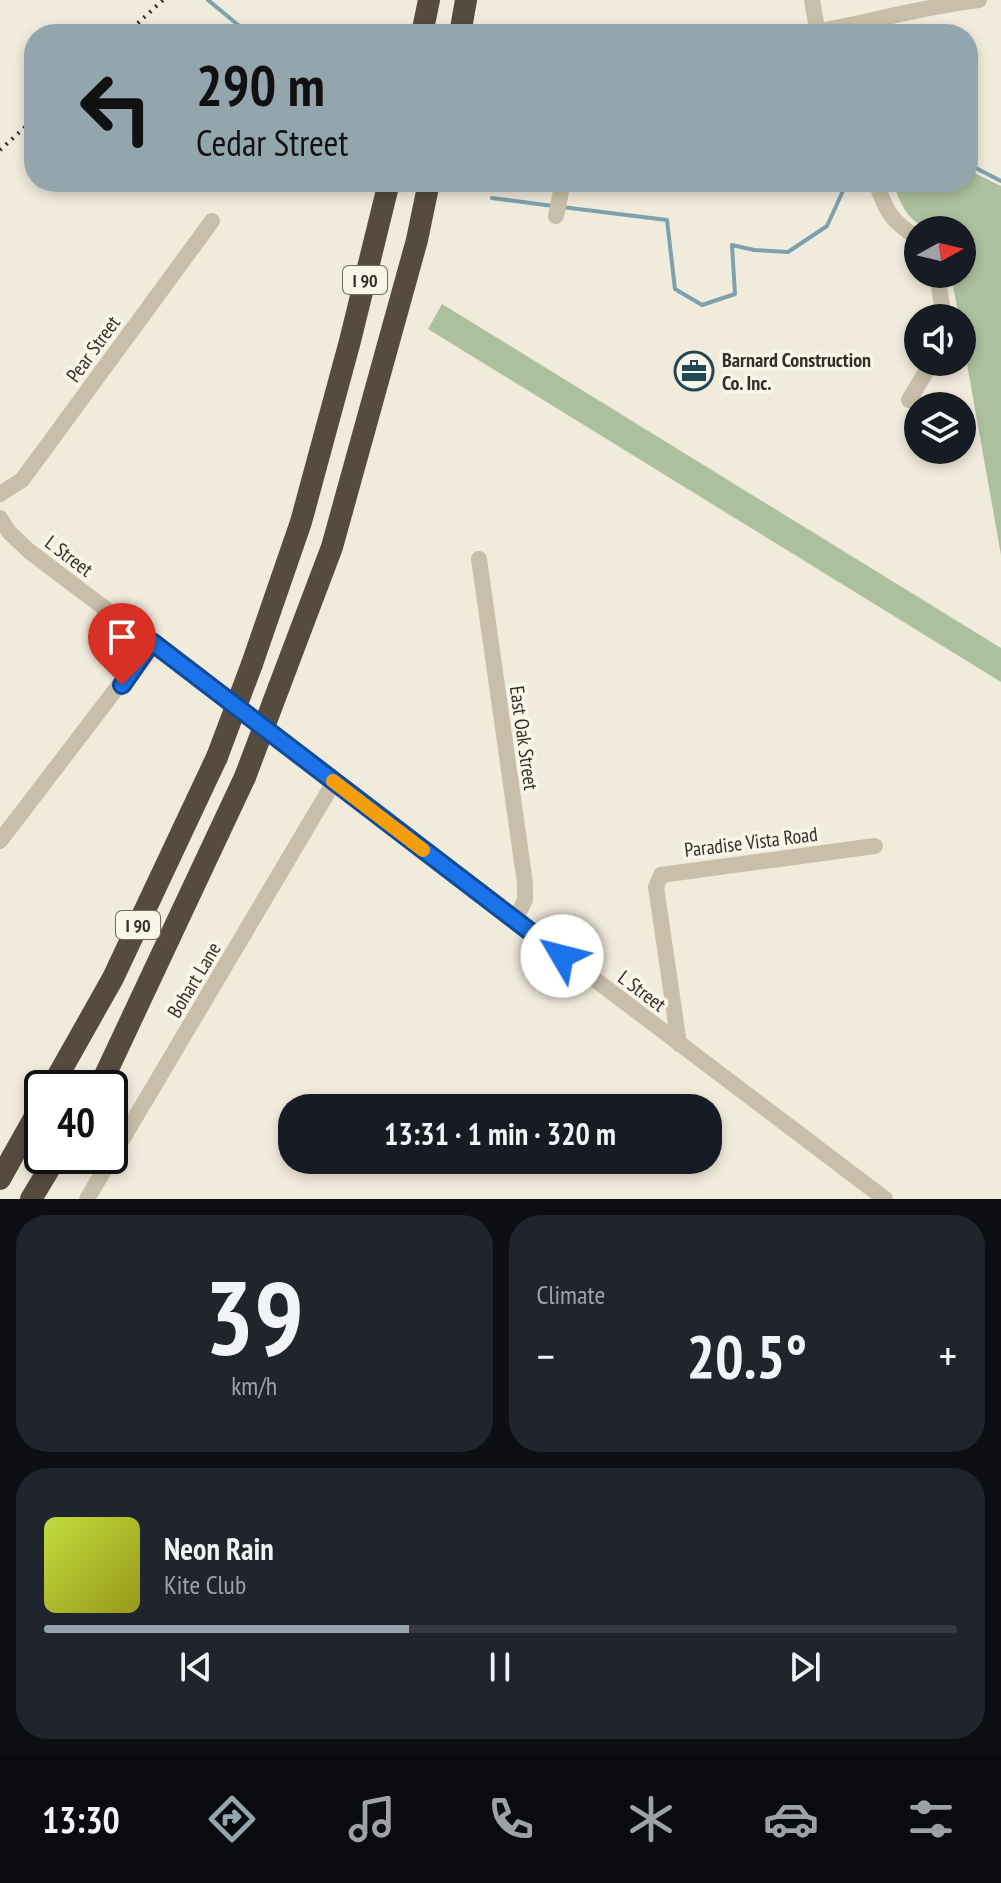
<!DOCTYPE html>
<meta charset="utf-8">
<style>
body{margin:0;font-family:"PT Sans Narrow",sans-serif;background:#20242c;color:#f1f3f6;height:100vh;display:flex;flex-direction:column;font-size:30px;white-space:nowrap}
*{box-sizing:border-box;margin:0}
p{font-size:26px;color:#9ea1a6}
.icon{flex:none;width:44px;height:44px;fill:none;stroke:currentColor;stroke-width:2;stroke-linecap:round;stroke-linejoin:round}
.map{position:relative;height:1199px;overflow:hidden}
.side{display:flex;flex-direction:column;gap:16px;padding:16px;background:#0d0f14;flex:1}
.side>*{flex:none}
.banner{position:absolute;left:24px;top:24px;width:954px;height:168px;border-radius:32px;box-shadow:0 4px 12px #0003;background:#93a6ae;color:#111;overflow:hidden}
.needle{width:52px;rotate:82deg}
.controls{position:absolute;left:904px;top:216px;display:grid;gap:16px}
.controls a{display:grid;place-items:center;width:72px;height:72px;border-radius:50%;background:#171b24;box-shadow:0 4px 12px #0003;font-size:40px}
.speed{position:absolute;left:24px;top:1070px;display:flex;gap:16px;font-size:40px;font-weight:700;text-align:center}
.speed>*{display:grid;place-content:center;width:104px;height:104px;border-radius:50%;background:#171b24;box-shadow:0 4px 12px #0003;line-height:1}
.speed .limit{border:4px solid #111;border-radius:12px;background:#fff;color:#111}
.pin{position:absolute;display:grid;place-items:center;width:68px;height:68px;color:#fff;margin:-82px -34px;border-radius:50% 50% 50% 0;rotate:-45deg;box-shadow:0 0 8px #0007}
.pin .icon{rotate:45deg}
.me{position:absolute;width:88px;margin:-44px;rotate:307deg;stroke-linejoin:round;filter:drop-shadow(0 0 6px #0008)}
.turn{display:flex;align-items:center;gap:28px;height:168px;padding:0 40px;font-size:36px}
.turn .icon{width:104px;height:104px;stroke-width:2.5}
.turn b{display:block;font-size:56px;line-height:68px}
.big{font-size:60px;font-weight:800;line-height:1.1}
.side .tile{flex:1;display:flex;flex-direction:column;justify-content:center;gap:12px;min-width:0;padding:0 28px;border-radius:32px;background:#20242c}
.side .dial{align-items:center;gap:0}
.dial b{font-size:104px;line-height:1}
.song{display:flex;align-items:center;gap:24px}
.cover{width:96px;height:96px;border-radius:12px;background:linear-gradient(135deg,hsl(70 70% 55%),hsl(60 70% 35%))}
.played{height:8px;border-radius:4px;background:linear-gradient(90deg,#93a6ae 40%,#363941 40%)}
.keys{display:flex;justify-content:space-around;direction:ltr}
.heat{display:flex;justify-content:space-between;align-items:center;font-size:44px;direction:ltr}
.side .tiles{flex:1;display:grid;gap:16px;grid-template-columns:1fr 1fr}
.tile:last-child{grid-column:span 2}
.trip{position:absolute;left:278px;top:1094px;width:444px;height:80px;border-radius:32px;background:#171b24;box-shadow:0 4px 12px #0003;font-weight:800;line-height:80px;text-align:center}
.tabs{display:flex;height:128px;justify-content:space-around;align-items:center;background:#090b0e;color:#9ea1a6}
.tabs .icon{width:56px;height:56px}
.tabs .selected{color:#93a6ae}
.tabs b{font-size:36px;color:#f1f3f6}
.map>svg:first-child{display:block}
</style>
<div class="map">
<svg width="1001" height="1199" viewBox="0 0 1001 1199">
<rect width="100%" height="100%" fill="#f1ebdc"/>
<path fill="#adc09d" d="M968,170L1001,186V555L962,336V318H959L951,274H962V230C916,230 909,225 892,182H968Z
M442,304L1001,648V682L428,329Z"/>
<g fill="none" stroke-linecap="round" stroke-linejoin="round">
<path stroke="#7da1ad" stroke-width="4" d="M208,0L243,29V34
M968,164L1001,181
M492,198L553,206
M562,207L667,220L675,289L702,305L735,294L732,245L754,250L788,252L827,226L847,182"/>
<path stroke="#c9bea9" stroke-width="16" d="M812,0L818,34
M802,34C861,25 918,7 979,0
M876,182C886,212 891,221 918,238
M556,216L563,182
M937,274L944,318
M909,400L932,362
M0,494L22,480L212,221
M0,518L9,532L29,551L885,1199
M479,559L525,883V900L515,920
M0,841L152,642
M679,1044L656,887L661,875L875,846
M87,1199L334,782"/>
<path stroke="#574b40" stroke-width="22" d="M422,34L429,0
M460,34L466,0
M252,664L301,522L350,341L389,182
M279,687L332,547L417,240L429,182
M51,1088L113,978L217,757
M99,1088L245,777
M0,1179L42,1104
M31,1199L57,1156"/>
<path stroke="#362f28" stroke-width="4" stroke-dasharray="2 6" stroke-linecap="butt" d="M126,34L163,0
M0,150L34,119"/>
<path stroke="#574b40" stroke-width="22" d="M217,757L252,664
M245,777L279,687"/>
</g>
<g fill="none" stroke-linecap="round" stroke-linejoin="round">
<defs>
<path id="route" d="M122,685L152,642L562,956"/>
</defs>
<use href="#route" stroke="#114b97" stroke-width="20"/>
<use href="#route" stroke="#1a73e8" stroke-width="14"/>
<path stroke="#f59e0b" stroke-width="14" d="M333,781L423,850"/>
</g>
<defs>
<symbol id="office-ring" viewBox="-11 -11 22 22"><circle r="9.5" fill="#f9f5e9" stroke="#204856" stroke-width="1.5"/><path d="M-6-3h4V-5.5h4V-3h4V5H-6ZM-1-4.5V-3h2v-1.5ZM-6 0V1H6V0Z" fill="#204856"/></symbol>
</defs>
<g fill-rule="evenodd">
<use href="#office-ring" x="672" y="349" width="44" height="44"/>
</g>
<g text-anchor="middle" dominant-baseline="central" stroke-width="7" stroke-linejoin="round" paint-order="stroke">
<g fill="#f9f5e9" stroke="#706a62" stroke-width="2">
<rect x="343" y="266" width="44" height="28" rx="6"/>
<rect x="116" y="911" width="44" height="28" rx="6"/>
</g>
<g font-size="18" font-weight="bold" fill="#362f28">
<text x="365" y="280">I 90</text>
<text x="138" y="925">I 90</text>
</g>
<g font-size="20" fill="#362f28" stroke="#f9f5e9">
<text transform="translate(93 349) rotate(-54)">Pear Street</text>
<text transform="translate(69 556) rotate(37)">L Street</text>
<text transform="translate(524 738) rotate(82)">East Oak Street</text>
<text transform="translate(751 842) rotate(-7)">Paradise Vista Road</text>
<text transform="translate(194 980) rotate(-59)">Bohart Lane</text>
<text transform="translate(642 991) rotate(37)">L Street</text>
</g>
<g font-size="20" font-weight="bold" fill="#362f28" stroke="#f9f5e9" text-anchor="start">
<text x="722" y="360">Barnard Construction<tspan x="722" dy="23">Co. Inc.</tspan></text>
</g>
</g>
</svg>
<div class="controls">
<a><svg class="needle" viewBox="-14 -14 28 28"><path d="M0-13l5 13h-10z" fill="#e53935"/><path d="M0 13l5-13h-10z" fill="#9ea1a6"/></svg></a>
<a><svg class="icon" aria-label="sound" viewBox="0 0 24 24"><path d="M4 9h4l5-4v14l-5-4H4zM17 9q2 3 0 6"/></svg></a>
<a><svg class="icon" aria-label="layers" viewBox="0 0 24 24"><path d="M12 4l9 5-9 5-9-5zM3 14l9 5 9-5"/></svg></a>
</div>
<div class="speed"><div class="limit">40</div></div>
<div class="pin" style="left:122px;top:685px;background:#d93025"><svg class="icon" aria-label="arrive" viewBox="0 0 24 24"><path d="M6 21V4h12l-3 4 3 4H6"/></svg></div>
<svg class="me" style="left:562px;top:956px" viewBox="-20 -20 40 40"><circle r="19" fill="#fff"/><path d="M0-13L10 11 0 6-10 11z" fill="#1a73e8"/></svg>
<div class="trip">13:31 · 1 min · 320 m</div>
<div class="banner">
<div class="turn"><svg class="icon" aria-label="left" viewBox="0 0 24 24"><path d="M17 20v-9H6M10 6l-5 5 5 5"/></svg><div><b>290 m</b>Cedar Street</div></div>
</div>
</div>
<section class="side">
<div class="tiles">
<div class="tile dial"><b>39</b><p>km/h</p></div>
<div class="tile"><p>Climate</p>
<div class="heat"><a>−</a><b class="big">20.5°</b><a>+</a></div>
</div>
<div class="tile">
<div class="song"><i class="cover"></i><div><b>Neon Rain</b><p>Kite Club</p></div></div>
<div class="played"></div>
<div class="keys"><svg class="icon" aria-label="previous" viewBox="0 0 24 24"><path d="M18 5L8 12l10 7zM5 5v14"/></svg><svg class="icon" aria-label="pause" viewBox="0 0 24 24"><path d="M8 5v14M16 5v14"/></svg><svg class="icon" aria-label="next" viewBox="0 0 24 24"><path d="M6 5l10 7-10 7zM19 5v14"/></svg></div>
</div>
</div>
</section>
<nav class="tabs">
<b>13:30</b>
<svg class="icon selected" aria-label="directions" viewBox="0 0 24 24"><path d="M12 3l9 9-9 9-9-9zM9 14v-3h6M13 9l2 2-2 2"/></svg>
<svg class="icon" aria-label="music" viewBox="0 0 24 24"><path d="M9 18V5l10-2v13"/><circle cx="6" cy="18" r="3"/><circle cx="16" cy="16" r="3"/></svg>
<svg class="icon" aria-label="phone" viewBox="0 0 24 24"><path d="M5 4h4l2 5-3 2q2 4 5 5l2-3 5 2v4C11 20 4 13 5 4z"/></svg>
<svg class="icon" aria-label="climate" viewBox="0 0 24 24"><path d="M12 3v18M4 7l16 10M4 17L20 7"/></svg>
<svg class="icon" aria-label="car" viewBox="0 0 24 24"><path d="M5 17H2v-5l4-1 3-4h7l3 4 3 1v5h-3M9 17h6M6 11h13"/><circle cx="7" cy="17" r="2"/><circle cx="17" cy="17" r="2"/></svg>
<svg class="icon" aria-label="filters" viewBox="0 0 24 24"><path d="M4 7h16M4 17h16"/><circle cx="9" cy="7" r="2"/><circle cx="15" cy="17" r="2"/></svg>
</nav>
